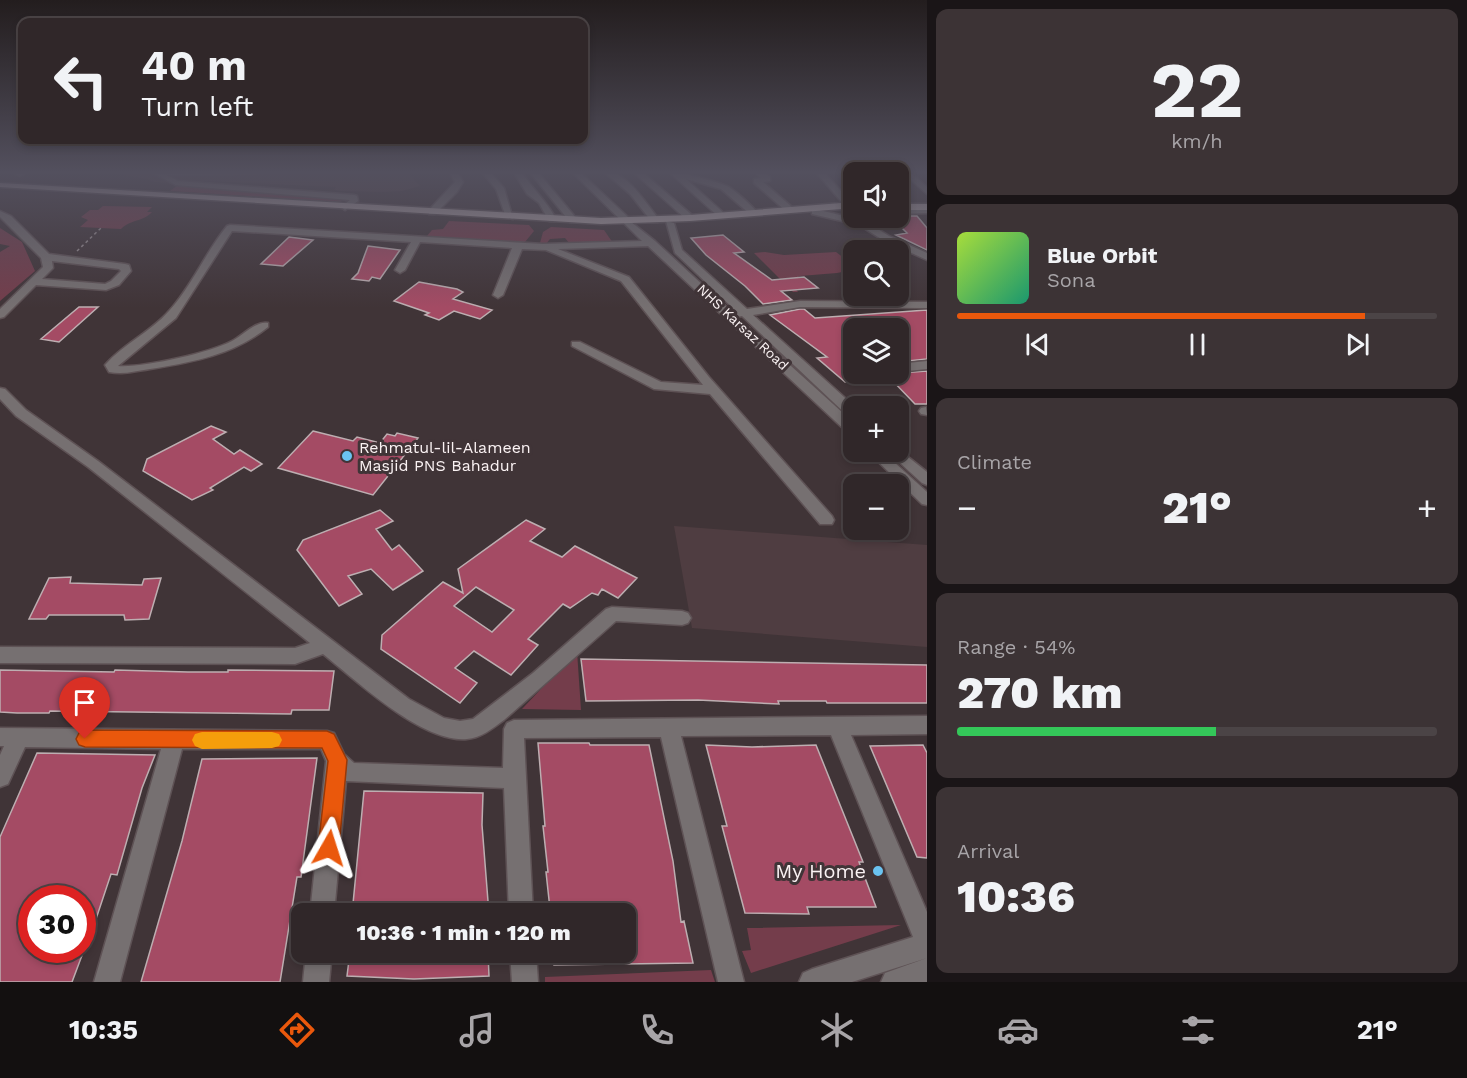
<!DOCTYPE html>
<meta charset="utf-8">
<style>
body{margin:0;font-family:"Work Sans",sans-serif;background:#3c3335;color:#f1f3f6;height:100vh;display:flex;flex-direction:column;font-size:22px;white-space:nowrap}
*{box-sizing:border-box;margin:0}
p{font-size:20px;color:#a8a5a8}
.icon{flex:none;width:33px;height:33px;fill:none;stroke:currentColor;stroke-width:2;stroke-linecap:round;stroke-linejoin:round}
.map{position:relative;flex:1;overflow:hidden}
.panel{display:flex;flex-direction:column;gap:9px;padding:9px;background:#1a1517;width:540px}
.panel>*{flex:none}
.top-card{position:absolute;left:18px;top:18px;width:570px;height:126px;border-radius:12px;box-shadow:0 3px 9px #0003,0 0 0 2px #4b4446;background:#302729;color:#f1f3f6;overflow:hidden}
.fabs{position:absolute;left:843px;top:162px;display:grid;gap:12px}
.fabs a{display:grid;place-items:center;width:66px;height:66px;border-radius:12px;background:#302729;box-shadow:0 3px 9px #0003,0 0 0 2px #4b4446;font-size:30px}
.speed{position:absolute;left:18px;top:885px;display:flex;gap:12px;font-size:30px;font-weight:700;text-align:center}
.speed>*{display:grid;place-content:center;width:78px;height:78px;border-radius:50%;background:#302729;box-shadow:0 3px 9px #0003,0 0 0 2px #4b4446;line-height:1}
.speed .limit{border:9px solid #d22;background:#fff;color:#111}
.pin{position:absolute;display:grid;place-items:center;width:51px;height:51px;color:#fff;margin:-62px -26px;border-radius:50% 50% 50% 0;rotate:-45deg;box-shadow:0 0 6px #0007}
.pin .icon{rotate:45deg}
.me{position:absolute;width:66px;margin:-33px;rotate:6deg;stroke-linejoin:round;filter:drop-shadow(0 0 4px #0008)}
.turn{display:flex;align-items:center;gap:21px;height:126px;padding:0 24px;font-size:27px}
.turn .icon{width:78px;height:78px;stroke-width:2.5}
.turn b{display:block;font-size:42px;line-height:51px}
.big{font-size:45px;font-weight:800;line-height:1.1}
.panel .card{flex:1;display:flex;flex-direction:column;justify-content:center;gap:9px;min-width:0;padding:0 21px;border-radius:12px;background:#3c3335}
.panel .dial{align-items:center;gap:0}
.dial b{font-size:78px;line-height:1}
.song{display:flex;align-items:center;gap:18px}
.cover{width:72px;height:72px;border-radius:9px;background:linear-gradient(135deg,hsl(80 70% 55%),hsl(160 70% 35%))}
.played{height:6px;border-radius:3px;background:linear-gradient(90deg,#ea580c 85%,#4b4446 85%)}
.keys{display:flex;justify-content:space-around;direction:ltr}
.heat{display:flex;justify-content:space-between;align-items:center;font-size:33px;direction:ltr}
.charge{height:9px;border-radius:4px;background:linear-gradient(90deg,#34c759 54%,#4b4446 0)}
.trip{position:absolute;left:291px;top:903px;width:345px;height:60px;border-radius:12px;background:#302729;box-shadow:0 3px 9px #0003,0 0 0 2px #4b4446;font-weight:800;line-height:60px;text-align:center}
.tabs{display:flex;height:96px;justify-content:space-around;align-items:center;background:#131010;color:#a8a5a8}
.tabs .icon{width:42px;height:42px}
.tabs .active{color:#ea580c}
.tabs b{font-size:27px;color:#f1f3f6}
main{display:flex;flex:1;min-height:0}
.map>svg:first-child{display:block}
</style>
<main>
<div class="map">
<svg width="927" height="982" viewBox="0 0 927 982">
<rect width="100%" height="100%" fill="#403437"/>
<path fill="#4f3d41" d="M104,171H407L420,186L402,191L384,192L341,191L334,190L336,187L182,180L178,185L149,181L151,180Z
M674,526L927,545V647L692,628Z"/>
<path fill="#743d4b" d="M178,185L344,198L340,202L170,191Z
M103,206L152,207L147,212H152C141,223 133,218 121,229L80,227L88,220L81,217L90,210H98Z
M449,221L529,225L534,231L525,242L521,243L427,236L432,230L443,229Z
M551,227L604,230L613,243L571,245L565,238L550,239L546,244L540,243L543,232Z
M0,228L22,242L35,271L0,301V252L10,246L0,244Z
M765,252L784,255L836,252L853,265V269L841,270L842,272L837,273L800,276L789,281L798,292H793L754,253Z
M577,651L581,710L522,709Z
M901,925L751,973L742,951L751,950L747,928Z
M711,970L715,982H545V977Z"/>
<path fill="#a44b64" stroke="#bdaeb1" stroke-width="1.5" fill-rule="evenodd" d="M898,216H917L927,228V250L896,235L907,233L896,222H898Z
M723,235L744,252L734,253L772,280L804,277L818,288L781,291L792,300L763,304L745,286L706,255L691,238Z
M289,237L313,240L283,266L261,264Z
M368,246L400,250L380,279L372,277L369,281L352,279L358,273Z
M419,282L457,289L463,292L453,299L492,310L480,319L454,311L439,320L425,315L429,313L394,301Z
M79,307H98L59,342L41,339Z
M800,309H804L815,318L927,310V359L898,362V323L854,326V381L845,382L817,358L827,357L770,315Z
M927,371V404H915L886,374Z
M211,426L226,432L213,439L234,454L240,450L262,464L251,471L244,467L210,488L213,490L192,500L143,471L147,459Z
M313,431L353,441L357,437L380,443L387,434L395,436L397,433L418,438L373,495L278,468Z
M380,510L393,521L376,529L392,550L399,545L423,571L393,590L371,569L348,576L362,594L339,606L297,550L303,540Z
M526,520L545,529L530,541L562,557L575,546L637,578L618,598L602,589L598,595L592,593L570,608L563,604L528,639L538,645L511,675L474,651L455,668L477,683L460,703L381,649L382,635L443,582L463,593L458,569ZM476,587L514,610L492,632L454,606Z
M71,577L70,583L142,585L144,579L161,578L149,619L125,620L124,615H49L46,619H29L49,578Z
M581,659L927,665V703H827L826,701H778L779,704L698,700L586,701Z
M0,670L114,672L115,670L188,672H228V670L334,671L329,710H292L291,714L50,711L49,713H17L0,712Z
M538,743H589L590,745H649L673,861L681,922L684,921L693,963L554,965L553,952H626V908H620L619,906L550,909L546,872H548L543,826H545Z
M706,745L752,747L816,745L863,862H859L876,907H807L809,914L745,913L722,826H727Z
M923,745L927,753V858L917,857L870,746Z
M37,753L155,755L142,788L117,875L111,874L93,928H82V898H32V950H84L72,982H0V837Z
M317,758L301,877H297L280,982H141L182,841L202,759Z
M364,791L483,793L482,825L489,914H352Z
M350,952H488L489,976L414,979L347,976Z"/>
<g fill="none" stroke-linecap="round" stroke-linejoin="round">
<defs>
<path id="minor" d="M9,171H19L24,174L20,176Z
M149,171H267L263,173L167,175L178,181L354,195L357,196L358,201L345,210L341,207L350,200L176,185Z
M449,171H457L463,182L457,192L435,214H429V210L455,182Z
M481,171H489L504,188L513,219L506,217L496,189Z
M513,171H521C532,189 547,201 556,219L555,221H549L539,203L527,194Z
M529,171H537L576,218V222H570Z
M571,171H579L630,219L631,222L655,241L732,312L736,311L675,253L666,221L674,223L682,250L747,309L800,301L927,302V308L800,307L753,315L854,406V418L849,417L742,316L737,317L854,423V435L849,434L648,246L558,249L629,277L709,377L832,516L834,520L832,524H820L710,394L654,389L572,346V342H580L661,382L703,385L621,281L546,250L522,249L503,295L498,298L493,295L512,248L420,242L405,270L400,273L395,270L411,242L232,231L176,318L118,366C142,368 209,353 232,341C242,336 257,320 268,323V327C233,355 193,362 150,369C136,371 123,375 109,372L105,365C123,344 151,332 169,311C192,286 205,253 227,226L230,225L543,244L642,241Z
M603,171C626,170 645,202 658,218V222H652L630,194Z
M632,171H641L693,216V220H687Z
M668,171C676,171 723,183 729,187C739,194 750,204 758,213L751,215L721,189L686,179L727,216L720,218Z
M753,171H762L770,177V181L763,182L793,208V212H787L754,183V179L761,178Z
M815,171H823L852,203V207H846Z
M846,171H854L856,172H854V177Z
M874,171H882L883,172H875Z
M901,171H909L927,187V194Z
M898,193L908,201V205H902L898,201Z
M927,207V213L898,214V208Z
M815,209L865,221L889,236L927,253V260L883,240L859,225L812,214V210Z
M0,211L11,216L49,254L125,264L129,265L131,271L119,285L106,290L36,285L4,317L0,318V309L43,267L41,258L0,217ZM52,261L119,269L121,271L111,281L105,284L42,279L53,268Z
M927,361V369L898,372V364Z
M0,388L5,389L26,410L98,461L409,699L444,718L460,721L473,719L533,673L606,609L612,607L682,611L688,613L691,618L688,623L682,625L616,621L504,720C493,728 481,738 467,739C422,743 357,681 323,654L295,664L0,663V647L295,648L310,643L88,467L16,416L0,399Z
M926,407L927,415L921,414L919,411L921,408Z
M898,449L927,472V485L922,483L888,452H898Z
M868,452H883L927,492V505L922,504Z
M927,716V734L851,735L927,912V958L852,982H799L803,973L812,969L913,937L831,735L681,736L744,982H718L661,737L524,738L533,914H509L504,788L346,781L334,914H310L326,761L321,749H182L120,982H94L161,749L25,747L8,784L0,787V755L4,746H0V728L327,731L334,733L344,754L354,763L503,768L504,729L507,723L514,720Z
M306,952H332L329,982H303Z
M510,952H536L538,982H512Z
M927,958V982H881L885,973Z"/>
<path id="major" d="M0,183L601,218L690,215L854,202V208L690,221L601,224L0,187Z
M898,204H927V210H898Z"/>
</defs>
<use href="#minor" stroke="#5e5255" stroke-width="3"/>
<use href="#major" stroke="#5e5255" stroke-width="3"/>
<path stroke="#9e9496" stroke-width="1.5" stroke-dasharray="3 3" stroke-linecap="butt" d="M77,251L101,228"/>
<use href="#minor" fill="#767071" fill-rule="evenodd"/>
<use href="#major" fill="#b4a7a9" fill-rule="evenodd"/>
</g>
<linearGradient id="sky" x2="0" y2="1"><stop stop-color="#231d1e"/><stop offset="0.56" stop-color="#53505e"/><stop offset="1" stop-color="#53505e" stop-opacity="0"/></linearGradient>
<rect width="927" height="308" fill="url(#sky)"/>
<path fill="#ea580c" stroke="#983908" stroke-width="1.5" d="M85,730L327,731L334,734L347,760L339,848L336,855L329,858L321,855L318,848L328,761L322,748L85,747L79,745L76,739L79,733Z"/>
<path fill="#f59e0b" d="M202,732H272L279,734L282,740L279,746L272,748L202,749L195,746L192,740L195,734Z"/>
<g fill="#6ac3f1" stroke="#403437" stroke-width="2">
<circle cx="347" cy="456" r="6"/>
<circle cx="878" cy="871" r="6"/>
</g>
<g text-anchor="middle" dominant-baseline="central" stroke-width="6" stroke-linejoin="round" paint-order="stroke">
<g font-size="14" fill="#faf2f3" stroke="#403437">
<text transform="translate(743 327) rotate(43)">NHS Karsaz Road</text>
</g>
<g font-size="16" fill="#faf2f3" stroke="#403437" text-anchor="start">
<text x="359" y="447">Rehmatul-lil-Alameen<tspan x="359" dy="18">Masjid PNS Bahadur</tspan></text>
</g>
<g font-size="20" fill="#faf2f3" stroke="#403437" text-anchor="end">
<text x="866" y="871">My Home</text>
</g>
</g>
</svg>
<div class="fabs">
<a><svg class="icon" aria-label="sound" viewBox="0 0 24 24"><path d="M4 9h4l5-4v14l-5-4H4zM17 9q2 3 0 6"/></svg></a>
<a><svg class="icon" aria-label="search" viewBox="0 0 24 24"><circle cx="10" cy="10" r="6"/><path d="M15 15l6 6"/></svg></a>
<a><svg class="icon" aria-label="layers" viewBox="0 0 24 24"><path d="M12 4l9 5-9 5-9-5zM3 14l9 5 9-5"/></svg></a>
<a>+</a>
<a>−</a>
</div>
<div class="speed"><div class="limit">30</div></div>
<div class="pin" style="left:85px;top:739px;background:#d93025"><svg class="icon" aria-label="arrive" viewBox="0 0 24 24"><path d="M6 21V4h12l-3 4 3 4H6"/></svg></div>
<svg class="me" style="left:329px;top:848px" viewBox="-20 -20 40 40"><path d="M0-17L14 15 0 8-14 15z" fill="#ea580c" stroke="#fff" stroke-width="4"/></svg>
<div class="trip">10:36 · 1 min · 120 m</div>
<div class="top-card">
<div class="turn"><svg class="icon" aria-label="left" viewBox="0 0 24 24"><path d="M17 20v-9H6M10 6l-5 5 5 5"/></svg><div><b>40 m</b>Turn left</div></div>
</div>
</div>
<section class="panel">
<div class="card dial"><b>22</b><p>km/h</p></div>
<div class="card">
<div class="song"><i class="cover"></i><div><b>Blue Orbit</b><p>Sona</p></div></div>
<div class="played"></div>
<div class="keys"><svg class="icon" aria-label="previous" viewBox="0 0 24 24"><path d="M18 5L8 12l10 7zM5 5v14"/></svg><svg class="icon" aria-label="pause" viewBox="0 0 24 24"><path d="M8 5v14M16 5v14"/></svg><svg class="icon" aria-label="next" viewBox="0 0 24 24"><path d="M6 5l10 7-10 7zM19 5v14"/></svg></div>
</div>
<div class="card"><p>Climate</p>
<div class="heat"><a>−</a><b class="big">21°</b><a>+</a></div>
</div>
<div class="card"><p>Range · 54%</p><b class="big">270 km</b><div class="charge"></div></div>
<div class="card"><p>Arrival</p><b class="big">10:36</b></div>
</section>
</main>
<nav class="tabs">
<b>10:35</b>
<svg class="icon active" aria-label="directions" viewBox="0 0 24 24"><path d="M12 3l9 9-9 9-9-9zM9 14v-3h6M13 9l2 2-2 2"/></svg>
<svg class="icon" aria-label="music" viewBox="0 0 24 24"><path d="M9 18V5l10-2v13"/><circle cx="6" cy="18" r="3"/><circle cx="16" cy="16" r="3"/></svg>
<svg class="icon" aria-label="phone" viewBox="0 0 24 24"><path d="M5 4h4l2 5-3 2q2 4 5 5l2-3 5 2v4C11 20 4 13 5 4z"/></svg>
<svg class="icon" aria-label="climate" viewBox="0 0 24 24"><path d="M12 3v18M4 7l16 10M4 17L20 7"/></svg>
<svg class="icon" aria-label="car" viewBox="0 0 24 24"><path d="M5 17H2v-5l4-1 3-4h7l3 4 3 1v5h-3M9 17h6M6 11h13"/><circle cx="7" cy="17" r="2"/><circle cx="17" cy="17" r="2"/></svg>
<svg class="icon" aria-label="filters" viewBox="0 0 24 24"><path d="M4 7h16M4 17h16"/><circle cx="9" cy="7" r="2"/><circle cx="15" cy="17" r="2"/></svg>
<b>21°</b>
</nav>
